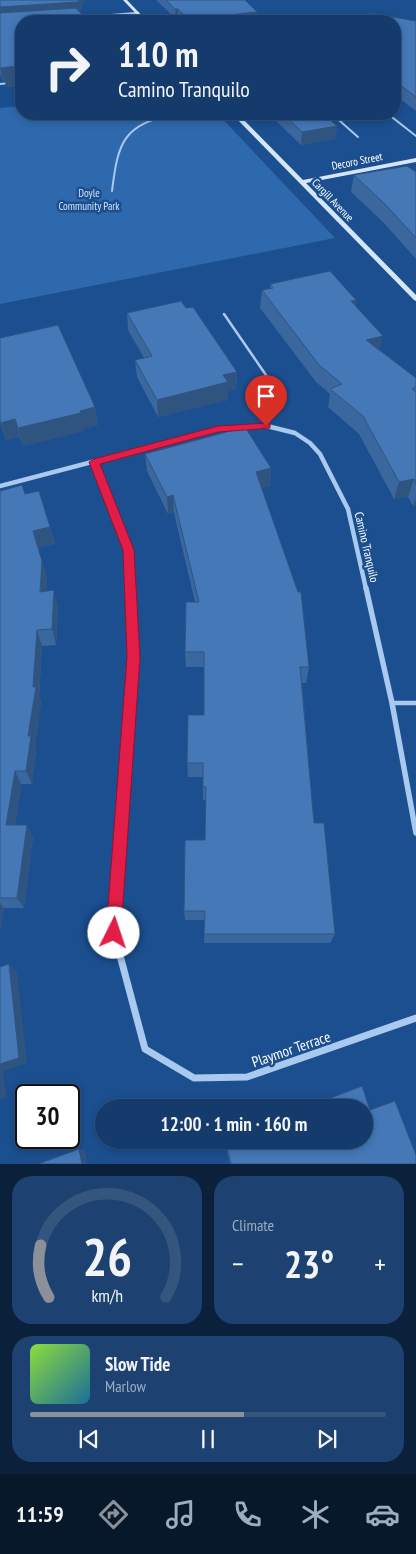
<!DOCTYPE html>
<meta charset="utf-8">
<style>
body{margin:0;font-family:"PT Sans Narrow",sans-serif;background:#1d4271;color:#f1f3f6;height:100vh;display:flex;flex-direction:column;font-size:19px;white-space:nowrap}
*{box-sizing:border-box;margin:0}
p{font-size:16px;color:#9dadc1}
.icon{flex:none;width:28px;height:28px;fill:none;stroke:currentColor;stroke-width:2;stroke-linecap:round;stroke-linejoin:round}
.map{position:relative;height:1164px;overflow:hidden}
.drawer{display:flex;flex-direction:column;gap:12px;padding:12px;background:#0b203b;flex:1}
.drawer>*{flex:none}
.hud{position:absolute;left:15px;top:15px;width:386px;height:105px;border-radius:20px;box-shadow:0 2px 8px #0003,0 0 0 1px #33557e;background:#143b6b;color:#f1f3f6;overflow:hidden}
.speed{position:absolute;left:15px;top:1084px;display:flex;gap:10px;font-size:25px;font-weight:700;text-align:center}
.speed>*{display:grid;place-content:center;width:65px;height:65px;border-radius:50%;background:#143b6b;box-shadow:0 2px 8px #0003,0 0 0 1px #33557e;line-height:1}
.speed .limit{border:2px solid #111;border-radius:8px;background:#fff;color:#111}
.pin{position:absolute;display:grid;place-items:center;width:42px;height:42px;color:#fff;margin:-51px -21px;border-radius:50% 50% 50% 0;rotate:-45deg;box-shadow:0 0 5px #0007}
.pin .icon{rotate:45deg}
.me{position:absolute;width:55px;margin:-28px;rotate:4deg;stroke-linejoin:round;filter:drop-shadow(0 0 4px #0008)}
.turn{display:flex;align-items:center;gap:18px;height:105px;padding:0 20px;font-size:22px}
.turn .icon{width:65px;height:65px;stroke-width:2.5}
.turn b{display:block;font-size:35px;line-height:42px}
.big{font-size:38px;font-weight:600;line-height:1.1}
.drawer .tile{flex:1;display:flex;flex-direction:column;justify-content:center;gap:8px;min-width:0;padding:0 18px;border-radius:20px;background:#1d4271}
.drawer .dial{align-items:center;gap:0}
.dial svg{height:130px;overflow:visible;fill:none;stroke:#33557e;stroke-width:7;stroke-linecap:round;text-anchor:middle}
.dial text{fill:#f1f3f6;stroke:none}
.song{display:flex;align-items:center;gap:15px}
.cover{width:60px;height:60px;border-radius:8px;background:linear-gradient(135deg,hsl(90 70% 55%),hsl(200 70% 35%))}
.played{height:5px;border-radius:2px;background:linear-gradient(90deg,#8c9099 60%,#33557e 60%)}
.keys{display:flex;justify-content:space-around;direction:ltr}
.heat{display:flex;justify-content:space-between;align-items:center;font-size:28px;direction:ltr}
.drawer .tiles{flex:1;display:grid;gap:12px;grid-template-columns:1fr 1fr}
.tile:last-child{grid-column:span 2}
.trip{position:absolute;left:95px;top:1099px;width:278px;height:50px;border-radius:25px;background:#143b6b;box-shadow:0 2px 8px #0003,0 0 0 1px #33557e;font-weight:600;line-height:50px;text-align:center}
.tabs{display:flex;height:80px;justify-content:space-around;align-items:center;background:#08182b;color:#9dadc1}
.tabs .icon{width:35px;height:35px}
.tabs .selected{color:#8c9099}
.tabs b{font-size:22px;color:#f1f3f6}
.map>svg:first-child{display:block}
</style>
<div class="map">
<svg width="416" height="1164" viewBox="0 0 416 1164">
<rect width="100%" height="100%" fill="#1b4f8f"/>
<path fill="#2e69ad" d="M21,106V114H218L335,238L0,304V108Z"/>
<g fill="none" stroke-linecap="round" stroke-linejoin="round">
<path stroke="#a9c9ee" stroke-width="2" d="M0,84L10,83
M332,114L358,137
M388,114L416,136
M112,191C118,142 123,124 176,114"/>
<path stroke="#a9c9ee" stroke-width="2.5" d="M224,314L268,378L273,388"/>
<path stroke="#a9c9ee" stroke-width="3" d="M267,426L275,393L272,386"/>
<path stroke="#a9c9ee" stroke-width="4.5" d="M392,703H416"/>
<path stroke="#a9c9ee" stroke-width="2.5" d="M78,18L138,13"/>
<path stroke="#a9c9ee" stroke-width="4.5" d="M94,462L129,550L131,589
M0,486L218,429L267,426L295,433L310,443L320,454L348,509L366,589"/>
<path stroke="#a9c9ee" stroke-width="5.5" d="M366,588L392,703L416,833
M120,844L134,657L131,588"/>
<path stroke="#a9c9ee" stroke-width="7" d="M121,842L114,933L145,1049L194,1078L247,1077L416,1018"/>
<path fill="#d6e6fa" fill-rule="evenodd" d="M123,0H127L147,21H143Z
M232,114H238L303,180L416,158V162L306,183L416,295V301L414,300Z"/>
</g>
<path fill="#3a679d" d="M0,0H84L80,12L21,21V96L16,86L6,87L5,81H3L0,74Z
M156,0H245L257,21H181L178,19H176Z
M395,21H416V111L395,95Z
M269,114H323L337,126L335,139L301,145Z
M416,172V259L383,222L351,192L354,175Z
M270,284L356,300L355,306L380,350L416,378V506H413L408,497L394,499L359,434L328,407L330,394L316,382L260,308L262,290L270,289Z
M186,308L237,372L236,389L228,391L227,400L158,417L137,377L135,360L144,358L128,330L127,313Z
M0,338L95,407L98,425L83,429V431L23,446L20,437L6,440L0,422Z
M145,454L271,468L270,486L261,488L309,667L306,683H302L314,823L335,934L330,943H204L205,920H185L184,911L205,840L206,800H203V777H188L187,763L204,715V667H186L185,652L195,602L174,513L168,514L147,471Z
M0,491L25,494L50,527L55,544L38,548L47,578L46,591L58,607L56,645L42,646L39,695L41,702L35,745L36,750L32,784H21L15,825L33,837L24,908H4L0,931Z
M370,1110L416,1164H230L224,1140H364Z"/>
<path fill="#305480" d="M79,0H84L80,14L0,19V7Z
M175,9H178V19H176Z
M257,12V21H188V19Z
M18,66L21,79L13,72L16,86L6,87L5,81H3L0,68Z
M337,126L335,139L301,145L302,132Z
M356,300L354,317L351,301Z
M383,336L379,354L366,340Z
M237,372L236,389L228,391L227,400L158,417L157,400L223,375Z
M95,407L98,425L83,429V431L23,446L18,428Z
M15,419L20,437L6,440L1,423Z
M271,468L270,486L255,490L256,472Z
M414,479L408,497L394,499L399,482Z
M173,495L174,513L168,514L167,497Z
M416,498V506H413Z
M50,527L55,544L38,548L33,531Z
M42,561L47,578L45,608L40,592Z
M54,590L58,607L56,645L52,629Z
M37,630L42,646L39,695L41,702L35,745L36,750L32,784L26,771Z
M15,771L21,784L13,837L6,825Z
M27,825L33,837L24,908L17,898Z
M0,903L4,908L0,931Z
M9,964L17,972L27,1063L3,1071L6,1097L0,1099V1064Z
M79,1149L85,1150L87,1164H82Z"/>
<path fill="#4478b7" stroke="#305480" d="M0,0H79L78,2L0,7Z
M166,0H245L257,12L188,19L178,9H175Z
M76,8L88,21H21V68L18,66L0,68V13Z
M370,13L416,21V97L395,81V21H359Z
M21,68V87L13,72L3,74L19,71Z
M283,114H323L337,126L302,132Z
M407,166L416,172V238L386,205L354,175Z
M330,271L356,300L351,301L383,336L366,340L416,378V387L412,389L416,392V484L414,479L399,482L363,416L330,389L342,384L319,365L262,290L273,288L270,284Z
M181,301L186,308L193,307L237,372L223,375L228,382L157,400L135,360L152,356L127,313Z
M58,325L95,407L80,411L81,413L18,428L15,419L1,423L0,420V338Z
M245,427L271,468L256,472L298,592H301L309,667H300L314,823H324L335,934H204L205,911H184L185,840H205L206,787H203V763H187L188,715H204V652H185L186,602H199L173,495L167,497L145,454Z
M22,485L25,494L39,491L50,527L33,531L42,561L40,592L54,590L52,629L37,630L33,687H36L28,736H31L26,771H15L6,825H27L17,898H0V491Z
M9,964L19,1058L0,1064V967Z
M362,1086L370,1110L395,1101L416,1155V1164H231L225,1140H364V1108H305Z
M79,1149L82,1164H38Z"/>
<path fill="#e11d48" stroke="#92132f" d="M266,423L270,424V428L218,432L100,464L134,550L140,657L121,933L119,938L114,941L108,938L106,933L127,657L123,550L89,462L94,459L218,426Z"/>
<g text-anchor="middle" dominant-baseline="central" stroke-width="5" stroke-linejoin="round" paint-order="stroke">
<g font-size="11" fill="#fff" stroke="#1b4f8f">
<text transform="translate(357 161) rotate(-11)">Decoro Street</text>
<text transform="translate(333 200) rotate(46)">Cargill Avenue</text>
</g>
<g font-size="11" fill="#cfe3fa" stroke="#1b4f8f">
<text x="89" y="193">Doyle<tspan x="89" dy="13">Community Park</tspan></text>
</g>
<g font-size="12" fill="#fff" stroke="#1b4f8f">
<text transform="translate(367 547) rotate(77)">Camino Tranquilo</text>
</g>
<g font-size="15" fill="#fff" stroke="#1b4f8f">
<text transform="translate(291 1049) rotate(-19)">Playmor Terrace</text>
</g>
</g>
</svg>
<div class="speed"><div class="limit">30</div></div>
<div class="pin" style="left:266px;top:426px;background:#d93025"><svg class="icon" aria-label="arrive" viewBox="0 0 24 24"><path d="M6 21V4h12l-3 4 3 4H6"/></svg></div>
<svg class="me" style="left:114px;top:933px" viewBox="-20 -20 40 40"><circle r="19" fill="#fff"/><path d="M0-13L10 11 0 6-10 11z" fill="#e11d48"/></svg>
<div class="trip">12:00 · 1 min · 160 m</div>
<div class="hud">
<div class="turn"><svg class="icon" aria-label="right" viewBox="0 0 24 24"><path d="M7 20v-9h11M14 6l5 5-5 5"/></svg><div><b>110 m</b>Camino Tranquilo</div></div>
</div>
</div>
<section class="drawer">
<div class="tiles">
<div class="tile dial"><svg viewBox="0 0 100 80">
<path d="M14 69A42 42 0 1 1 86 69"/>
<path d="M14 69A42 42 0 0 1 9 37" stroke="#8c9099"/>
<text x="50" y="56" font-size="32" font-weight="700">26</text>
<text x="50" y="72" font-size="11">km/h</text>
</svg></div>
<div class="tile"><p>Climate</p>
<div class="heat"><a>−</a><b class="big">23°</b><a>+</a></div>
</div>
<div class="tile">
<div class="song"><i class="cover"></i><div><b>Slow Tide</b><p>Marlow</p></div></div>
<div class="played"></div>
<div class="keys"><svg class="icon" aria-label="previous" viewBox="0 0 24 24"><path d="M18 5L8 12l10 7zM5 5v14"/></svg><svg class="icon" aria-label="pause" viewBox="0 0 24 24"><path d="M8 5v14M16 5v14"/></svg><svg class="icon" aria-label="next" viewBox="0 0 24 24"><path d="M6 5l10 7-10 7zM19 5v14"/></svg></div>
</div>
</div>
</section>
<nav class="tabs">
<b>11:59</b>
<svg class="icon selected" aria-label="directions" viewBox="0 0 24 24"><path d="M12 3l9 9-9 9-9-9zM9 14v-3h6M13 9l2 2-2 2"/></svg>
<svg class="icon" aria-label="music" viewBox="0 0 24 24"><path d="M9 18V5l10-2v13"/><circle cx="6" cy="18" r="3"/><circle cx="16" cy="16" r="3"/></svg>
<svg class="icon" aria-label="phone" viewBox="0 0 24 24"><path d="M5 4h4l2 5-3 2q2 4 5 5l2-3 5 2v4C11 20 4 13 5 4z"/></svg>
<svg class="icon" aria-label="climate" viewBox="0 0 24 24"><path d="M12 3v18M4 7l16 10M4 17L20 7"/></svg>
<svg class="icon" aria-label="car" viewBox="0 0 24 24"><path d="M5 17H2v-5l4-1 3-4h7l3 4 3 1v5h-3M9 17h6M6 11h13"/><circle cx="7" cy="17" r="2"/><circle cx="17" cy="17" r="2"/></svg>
</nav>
